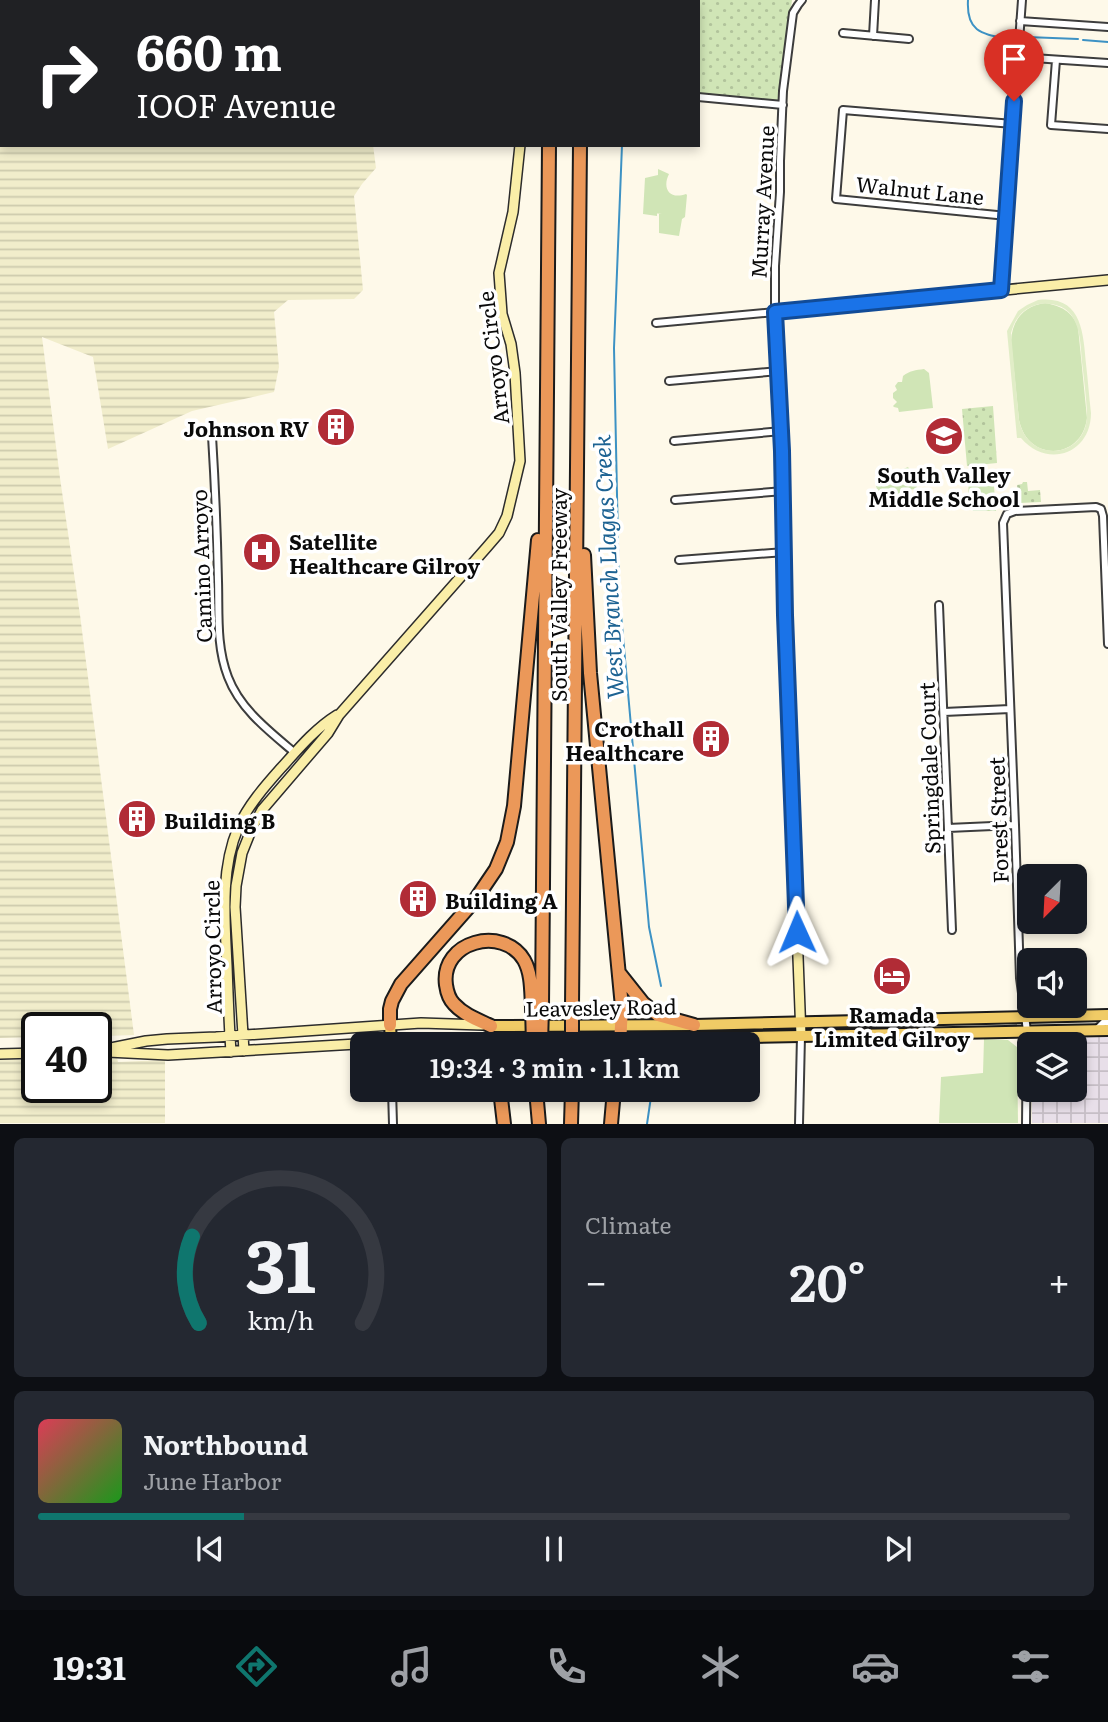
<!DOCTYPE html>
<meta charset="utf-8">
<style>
body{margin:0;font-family:Literata,serif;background:#242831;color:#f1f3f6;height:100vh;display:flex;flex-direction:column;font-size:26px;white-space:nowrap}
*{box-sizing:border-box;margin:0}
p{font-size:23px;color:#9ea1a6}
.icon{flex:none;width:38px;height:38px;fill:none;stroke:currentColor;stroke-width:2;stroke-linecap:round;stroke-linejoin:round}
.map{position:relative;height:1124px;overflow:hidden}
.panel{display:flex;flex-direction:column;gap:14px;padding:14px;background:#0d0f14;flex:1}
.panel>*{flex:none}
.banner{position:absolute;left:0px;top:0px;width:700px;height:147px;box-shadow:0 4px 10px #0003;background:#202124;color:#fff;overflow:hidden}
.needle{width:46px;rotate:204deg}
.tools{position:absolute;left:1017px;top:864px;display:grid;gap:14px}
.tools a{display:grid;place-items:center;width:70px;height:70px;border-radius:10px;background:#171b24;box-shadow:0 4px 10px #0003;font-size:35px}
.speed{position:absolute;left:21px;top:1012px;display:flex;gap:14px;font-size:35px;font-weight:700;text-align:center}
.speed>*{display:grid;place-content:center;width:91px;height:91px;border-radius:50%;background:#171b24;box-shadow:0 4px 10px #0003;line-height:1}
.speed .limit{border:4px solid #111;border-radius:10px;background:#fff;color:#111}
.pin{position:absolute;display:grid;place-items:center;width:60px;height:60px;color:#fff;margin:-72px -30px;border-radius:50% 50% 50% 0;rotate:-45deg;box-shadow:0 0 7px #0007}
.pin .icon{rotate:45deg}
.me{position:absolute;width:77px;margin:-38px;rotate:359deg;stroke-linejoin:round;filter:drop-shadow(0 0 5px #0008)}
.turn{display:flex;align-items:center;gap:24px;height:147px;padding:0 21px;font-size:32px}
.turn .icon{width:91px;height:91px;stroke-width:2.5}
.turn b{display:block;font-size:49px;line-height:60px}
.big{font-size:52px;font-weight:600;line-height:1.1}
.panel .widget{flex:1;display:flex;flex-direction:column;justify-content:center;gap:10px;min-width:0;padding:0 24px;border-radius:10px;background:#242831}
.panel .dial{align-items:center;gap:0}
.dial svg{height:182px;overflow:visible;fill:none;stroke:#363941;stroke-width:7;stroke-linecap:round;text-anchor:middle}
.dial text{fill:#f1f3f6;stroke:none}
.song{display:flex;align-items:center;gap:21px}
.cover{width:84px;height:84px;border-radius:10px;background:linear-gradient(135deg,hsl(350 70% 55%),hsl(120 70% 35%))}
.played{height:7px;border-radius:4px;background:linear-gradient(90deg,#0f766e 20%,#363941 20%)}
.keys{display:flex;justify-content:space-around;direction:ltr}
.heat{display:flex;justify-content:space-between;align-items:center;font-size:38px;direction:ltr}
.panel .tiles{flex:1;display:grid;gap:14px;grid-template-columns:1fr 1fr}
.widget:last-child{grid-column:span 2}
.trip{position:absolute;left:350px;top:1032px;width:410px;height:70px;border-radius:10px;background:#171b24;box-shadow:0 4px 10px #0003;font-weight:600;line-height:70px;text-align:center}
.menu{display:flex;height:112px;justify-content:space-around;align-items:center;background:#090b0e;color:#9ea1a6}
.menu .icon{width:49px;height:49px}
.menu .current{color:#0f766e}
.menu b{font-size:32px;color:#f1f3f6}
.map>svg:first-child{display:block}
</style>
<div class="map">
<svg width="1108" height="1124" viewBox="0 0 1108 1124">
<defs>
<pattern id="industrial-grid" width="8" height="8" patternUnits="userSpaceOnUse" patternTransform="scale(1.75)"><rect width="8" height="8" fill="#e8dfe9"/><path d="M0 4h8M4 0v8" fill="none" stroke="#c6bec6"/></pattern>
<pattern id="farmland-rules" width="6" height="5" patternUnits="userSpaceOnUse" patternTransform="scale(1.75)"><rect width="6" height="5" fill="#f1edcb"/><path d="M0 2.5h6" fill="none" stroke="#cdcaad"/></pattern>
<pattern id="park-dots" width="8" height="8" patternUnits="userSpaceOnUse" patternTransform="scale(1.75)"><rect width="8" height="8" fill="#d0e5b6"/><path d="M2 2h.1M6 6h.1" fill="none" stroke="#b1c39b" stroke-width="1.8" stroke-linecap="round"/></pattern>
</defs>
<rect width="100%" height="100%" fill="#fef9e9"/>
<path fill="url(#industrial-grid)" d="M1108,1037V1123H1032V1090H1074V1045H1036L1037,1043L1043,1038Z"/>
<path fill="url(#farmland-rules)" d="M0,0H505V2H2V145H373L376,168L362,184L354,196L363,290L354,299L288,300L274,312L279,367L274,392L192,411L108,449L93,357L42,337L60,478L80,615L134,1035L96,1036V1027H37V1037L0,1038Z
M108,1056L117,1057L118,1062L165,1060V1123H0V1060L37,1059V1087H96V1057Z"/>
<path fill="#d0e5b6" d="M658,169L669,174C662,188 669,200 686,194L687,195L685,217L682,219L679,236L659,233V214H662L653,213H657V216L643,214L645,178L658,175Z
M1045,303C1061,306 1072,311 1078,327L1087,418C1082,460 1028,463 1019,420L1011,341C1012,320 1024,306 1045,303Z
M924,369L929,373L933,408L899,412L898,408L894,407L893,406L897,402L893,398V393L897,390L895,386L898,382H902L903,376C909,371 916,370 924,369Z
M908,467L918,483L916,489L906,490L898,495L888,492L883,493L878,492L876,486L881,470L885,469L896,472Z
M993,475L996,511H973C970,504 964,482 974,477C979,475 987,476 993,475Z
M984,1039L1008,1040L1017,1047L1018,1123H939L941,1077L983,1073Z"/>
<path fill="url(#park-dots)" d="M638,0H792L780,103L698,95V2H638Z
M993,406L997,463L967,466L962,409Z
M1023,482H1027L1028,491L1040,490L1041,502L1019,503L1017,485L1022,484Z"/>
<path fill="#e1edc7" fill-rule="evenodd" d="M1038,300C1082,295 1083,332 1086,364C1088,380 1089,397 1091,413C1091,454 1047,469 1021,438H1017L1007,331L1018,311L1027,305ZM1039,304C1079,300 1080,333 1082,362C1084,379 1086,396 1087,413C1088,459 1028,465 1019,420L1011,333C1015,317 1024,308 1039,304Z"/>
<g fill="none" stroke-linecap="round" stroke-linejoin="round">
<path stroke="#3d92c4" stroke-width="2" d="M624,0V2
M968,0C966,33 983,34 1009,39
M1027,37L1078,39
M1083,40L1108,42
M622,145L614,348L619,592L649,927L661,986
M647,1124L652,1090"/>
<defs>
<path id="street" d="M1020,21L1108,27
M843,33L909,39
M873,36L875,0
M1018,57L1108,63
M1056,60L1051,125L1108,129
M698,97L783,105
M1007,216L836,199L843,110L1013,124
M1001,290L1022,0
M656,323L775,312V266L780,192V161L783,91L793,13L798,5L802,0
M669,381L779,371
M212,436C215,484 217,532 218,581C219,613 216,646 228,677C240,709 269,731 295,753
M674,441L782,431
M675,500L784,491
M679,560L785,552
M939,605L952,930
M944,712L1010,709
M948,828L1015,825
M1097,1029L1104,1022H1108
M392,1090L393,1124
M799,1124L801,1036
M1026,1124L1027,1031L1020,978L1015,825L1003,523L1007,514L1015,511L1096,507L1101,509L1103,516L1108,644"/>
<path id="secondary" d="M516,0V2
M801,1036L785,615L782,431L775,312L1108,280
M96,1051L146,1041L167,1039L216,1037L421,1023L482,1025
M244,1051L235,907L236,886L242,853L252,828L262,810L328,733L339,715L487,547L499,533L507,516L520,461L515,373L511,344L502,314L499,273L513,212L520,145
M108,1052L168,1055L391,1042
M231,1052C229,1024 228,995 227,966C225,921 220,870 238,828C248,805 266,785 282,767C299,748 316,728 337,715
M0,1054L37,1053"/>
<path id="primary" d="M390,1025L391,1042H444L499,1045
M491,1026L694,1025L1108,1015
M524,1045L753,1037L1108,1030"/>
<path id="highway" d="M550,2V0
M581,2V0
M584,555L590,673L622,1007L620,1045
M620,974L643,1003L658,1015L694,1025
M572,1006L580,145
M542,1007L549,145
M390,1025V1009L392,1001L401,984L475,900L496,869L507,842L514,806L538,540
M491,1026C478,1020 464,1015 454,1004C449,999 447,992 446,985C440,941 503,925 524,960C532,974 531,992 532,1007
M444,1042L452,1045
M500,1090L504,1124
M536,1090L539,1124
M571,1124L572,1090
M611,1124L614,1090"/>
</defs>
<use href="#street" stroke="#3d3d3d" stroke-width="10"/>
<use href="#secondary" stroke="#2c2c2c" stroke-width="12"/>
<use href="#primary" stroke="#1b1b1b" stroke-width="14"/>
<use href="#highway" stroke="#1b1b1b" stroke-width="16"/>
<use href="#street" stroke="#fff" stroke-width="6"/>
<use href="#secondary" stroke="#faeea8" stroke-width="9"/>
<use href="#primary" stroke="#f0cb66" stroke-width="10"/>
<use href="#highway" stroke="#eb9859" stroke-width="12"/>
<defs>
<path id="highway-bridge" d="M532,1007L533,1045
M541,1045L542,1007
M572,1045V1006"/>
</defs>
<use href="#highway-bridge" stroke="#1b1b1b" stroke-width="16" stroke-linecap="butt"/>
<use href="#highway-bridge" stroke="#eb9859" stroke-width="12"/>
</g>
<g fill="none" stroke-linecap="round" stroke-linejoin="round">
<defs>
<path id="route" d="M797,932L785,615L782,451L775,312L1001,290L1014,101"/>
</defs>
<use href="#route" stroke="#114b97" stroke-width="18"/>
<use href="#route" stroke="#1a73e8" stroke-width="12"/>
</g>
<defs>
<symbol id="building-disc" viewBox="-11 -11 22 22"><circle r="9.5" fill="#b12c36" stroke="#fff"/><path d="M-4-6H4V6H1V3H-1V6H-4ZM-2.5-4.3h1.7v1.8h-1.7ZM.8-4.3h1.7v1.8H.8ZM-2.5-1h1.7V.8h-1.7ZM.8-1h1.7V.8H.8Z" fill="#fff"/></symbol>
<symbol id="school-disc" viewBox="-11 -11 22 22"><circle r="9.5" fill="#b12c36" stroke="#fff"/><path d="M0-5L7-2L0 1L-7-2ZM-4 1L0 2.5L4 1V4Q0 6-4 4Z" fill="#fff"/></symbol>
<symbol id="hospital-disc" viewBox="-11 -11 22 22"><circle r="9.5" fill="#b12c36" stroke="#fff"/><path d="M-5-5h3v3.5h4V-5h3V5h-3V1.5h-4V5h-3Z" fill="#fff"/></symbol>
<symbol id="hotel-disc" viewBox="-11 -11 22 22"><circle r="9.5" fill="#b12c36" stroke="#fff"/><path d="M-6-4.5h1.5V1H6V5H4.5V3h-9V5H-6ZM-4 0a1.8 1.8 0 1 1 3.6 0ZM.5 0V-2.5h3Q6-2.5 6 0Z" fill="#fff"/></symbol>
</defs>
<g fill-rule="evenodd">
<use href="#building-disc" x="314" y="405" width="44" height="44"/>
<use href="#school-disc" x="922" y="414" width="44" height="44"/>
<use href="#hospital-disc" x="240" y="530" width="44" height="44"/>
<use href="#building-disc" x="689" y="717" width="44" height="44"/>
<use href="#building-disc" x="115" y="797" width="44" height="44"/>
<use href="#building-disc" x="396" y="877" width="44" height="44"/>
<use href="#hotel-disc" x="870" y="954" width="44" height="44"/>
</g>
<g text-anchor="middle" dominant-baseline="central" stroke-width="7" stroke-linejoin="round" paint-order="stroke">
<g font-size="21" fill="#0a0a0a" stroke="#fff">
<text transform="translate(920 189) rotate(6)">Walnut Lane</text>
<text transform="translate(761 202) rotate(-87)">Murray Avenue</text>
<text transform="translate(492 358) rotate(-97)">Arroyo Circle</text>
<text transform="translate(200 566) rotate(-92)">Camino Arroyo</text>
<text transform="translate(557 595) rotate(-90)">South Valley Freeway</text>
<text transform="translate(928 768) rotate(-92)">Springdale Court</text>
<text transform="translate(997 820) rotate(-92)">Forest Street</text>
<text transform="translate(211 947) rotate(-91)">Arroyo Circle</text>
<text transform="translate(601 1006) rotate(-1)">Leavesley Road</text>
</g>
<g font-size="21" font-weight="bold" fill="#0a0a0a" stroke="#fff" text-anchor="start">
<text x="309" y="427" text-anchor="end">Johnson RV</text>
<text x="944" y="473" text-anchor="middle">South Valley<tspan x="944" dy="24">Middle School</tspan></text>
<text x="289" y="540">Satellite<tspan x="289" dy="24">Healthcare Gilroy</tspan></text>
<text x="684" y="727" text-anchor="end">Crothall<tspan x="684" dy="24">Healthcare</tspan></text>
<text x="164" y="819">Building B</text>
<text x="445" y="899">Building A</text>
<text x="892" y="1013" text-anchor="middle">Ramada<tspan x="892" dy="24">Limited Gilroy</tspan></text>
</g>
<g font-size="23" font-style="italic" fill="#1d6393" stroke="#fff">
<text transform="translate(607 567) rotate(-93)">West Branch Llagas Creek</text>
</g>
</g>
</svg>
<div class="tools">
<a><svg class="needle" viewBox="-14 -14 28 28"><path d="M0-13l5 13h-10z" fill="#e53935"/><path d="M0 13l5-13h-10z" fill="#9ea1a6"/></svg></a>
<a><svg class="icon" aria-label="sound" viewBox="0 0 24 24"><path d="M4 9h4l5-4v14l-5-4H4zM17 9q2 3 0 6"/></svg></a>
<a><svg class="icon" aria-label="layers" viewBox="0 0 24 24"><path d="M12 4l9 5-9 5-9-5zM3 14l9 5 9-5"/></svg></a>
</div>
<div class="speed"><div class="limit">40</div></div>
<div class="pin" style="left:1014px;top:101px;background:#d93025"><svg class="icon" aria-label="arrive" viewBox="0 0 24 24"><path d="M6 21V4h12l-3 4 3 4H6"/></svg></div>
<svg class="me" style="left:797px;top:932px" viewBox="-20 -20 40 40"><path d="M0-17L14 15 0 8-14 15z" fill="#1a73e8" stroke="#fff" stroke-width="4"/></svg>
<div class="trip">19:34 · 3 min · 1.1 km</div>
<div class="banner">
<div class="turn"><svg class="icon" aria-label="right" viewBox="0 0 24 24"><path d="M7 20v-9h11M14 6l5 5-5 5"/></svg><div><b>660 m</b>IOOF Avenue</div></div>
</div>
</div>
<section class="panel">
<div class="tiles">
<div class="widget dial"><svg viewBox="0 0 100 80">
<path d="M14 69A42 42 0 1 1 86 69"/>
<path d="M14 69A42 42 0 0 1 11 31" stroke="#0f766e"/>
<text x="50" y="56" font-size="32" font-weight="700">31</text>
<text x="50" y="72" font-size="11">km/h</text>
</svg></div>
<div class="widget"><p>Climate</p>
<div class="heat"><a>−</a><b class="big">20°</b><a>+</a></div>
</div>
<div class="widget">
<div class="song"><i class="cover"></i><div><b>Northbound</b><p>June Harbor</p></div></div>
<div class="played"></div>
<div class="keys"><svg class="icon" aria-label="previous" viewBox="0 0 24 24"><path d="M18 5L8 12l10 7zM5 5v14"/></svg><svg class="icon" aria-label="pause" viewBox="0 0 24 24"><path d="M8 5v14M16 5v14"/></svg><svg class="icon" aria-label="next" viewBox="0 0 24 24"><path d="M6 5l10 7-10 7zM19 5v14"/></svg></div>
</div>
</div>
</section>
<nav class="menu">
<b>19:31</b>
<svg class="icon current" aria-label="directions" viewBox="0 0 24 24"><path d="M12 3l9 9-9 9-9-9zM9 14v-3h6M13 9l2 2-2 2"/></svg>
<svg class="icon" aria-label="music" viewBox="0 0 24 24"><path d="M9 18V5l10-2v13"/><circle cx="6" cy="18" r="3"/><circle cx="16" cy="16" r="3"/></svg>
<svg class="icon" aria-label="phone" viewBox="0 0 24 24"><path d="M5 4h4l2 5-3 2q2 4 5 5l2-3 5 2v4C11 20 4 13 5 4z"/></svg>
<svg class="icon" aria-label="climate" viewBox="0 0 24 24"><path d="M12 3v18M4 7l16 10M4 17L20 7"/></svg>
<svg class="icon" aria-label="car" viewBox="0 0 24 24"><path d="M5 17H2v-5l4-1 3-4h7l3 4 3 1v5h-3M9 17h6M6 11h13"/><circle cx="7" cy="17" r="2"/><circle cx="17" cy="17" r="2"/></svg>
<svg class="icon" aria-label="filters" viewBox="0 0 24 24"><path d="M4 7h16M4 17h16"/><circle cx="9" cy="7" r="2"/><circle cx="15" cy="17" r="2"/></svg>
</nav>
